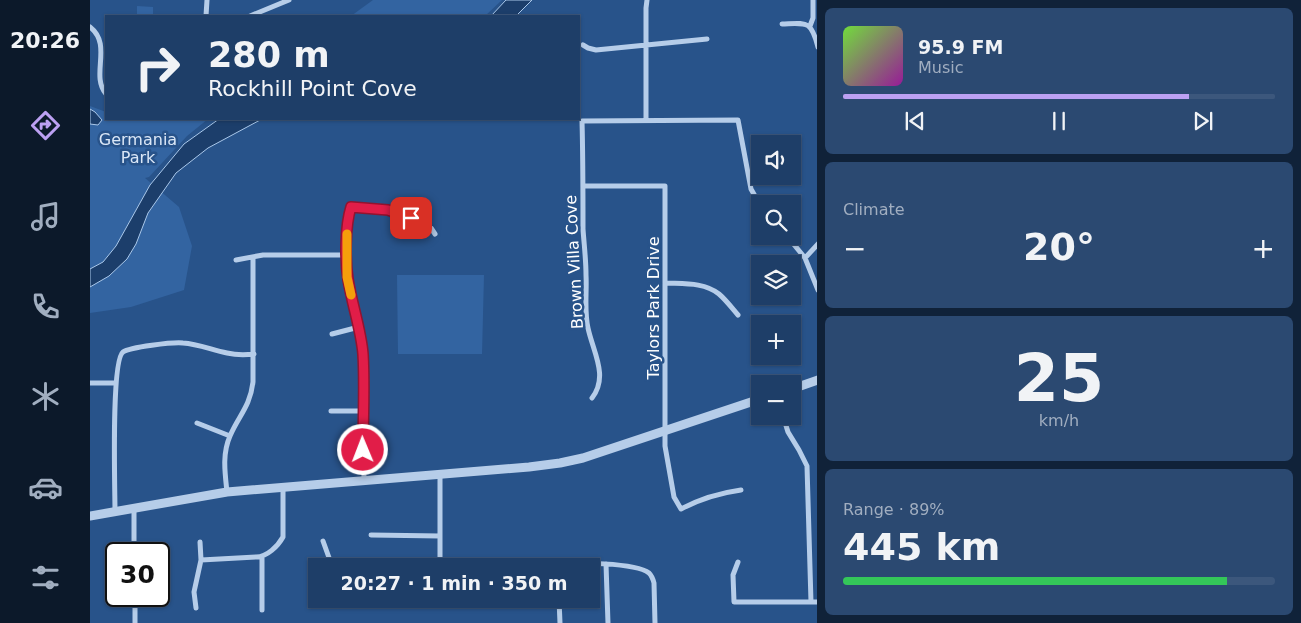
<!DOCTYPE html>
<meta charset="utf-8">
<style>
body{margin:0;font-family:"DejaVu Sans",sans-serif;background:#2b4971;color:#f1f3f6;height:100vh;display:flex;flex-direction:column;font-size:19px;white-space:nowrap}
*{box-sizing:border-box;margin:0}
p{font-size:16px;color:#a1aec0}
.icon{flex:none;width:28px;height:28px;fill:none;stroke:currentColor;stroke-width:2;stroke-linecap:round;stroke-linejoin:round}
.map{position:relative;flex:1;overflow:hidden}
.panel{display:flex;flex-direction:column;gap:8px;padding:8px;background:#102239;width:484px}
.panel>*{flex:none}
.guide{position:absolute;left:15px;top:15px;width:475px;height:105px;border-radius:0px;box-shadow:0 1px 4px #0004,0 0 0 1px #3c577c;background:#1e3e68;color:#f1f3f6;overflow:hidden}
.tools{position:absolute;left:661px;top:135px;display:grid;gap:10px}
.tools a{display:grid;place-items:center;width:50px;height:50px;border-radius:0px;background:#1e3e68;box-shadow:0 1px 4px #0004,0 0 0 1px #3c577c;font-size:25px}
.speed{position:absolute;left:15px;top:542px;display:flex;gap:10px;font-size:25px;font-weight:700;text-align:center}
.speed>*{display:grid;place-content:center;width:65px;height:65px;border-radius:50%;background:#1e3e68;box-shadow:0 1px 4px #0004,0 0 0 1px #3c577c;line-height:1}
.speed .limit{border:2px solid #111;border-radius:8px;background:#fff;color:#111}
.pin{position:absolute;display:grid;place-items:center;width:42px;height:42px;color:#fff;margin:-21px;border-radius:10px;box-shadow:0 2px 8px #0006}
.me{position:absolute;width:55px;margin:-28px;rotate:359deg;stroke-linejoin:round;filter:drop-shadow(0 0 4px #0008)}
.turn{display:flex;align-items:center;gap:18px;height:105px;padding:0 20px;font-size:22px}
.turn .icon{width:65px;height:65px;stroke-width:2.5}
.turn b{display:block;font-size:35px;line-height:42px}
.big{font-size:38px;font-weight:600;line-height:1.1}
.panel .card{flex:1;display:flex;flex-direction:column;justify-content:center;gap:8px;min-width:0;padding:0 18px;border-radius:8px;background:#2b4971}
.panel .dial{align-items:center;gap:0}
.dial b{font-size:65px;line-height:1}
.song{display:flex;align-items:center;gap:15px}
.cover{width:60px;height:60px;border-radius:8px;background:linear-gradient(135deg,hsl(100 70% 55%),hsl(300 70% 35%))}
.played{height:5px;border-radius:2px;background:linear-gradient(90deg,#bca0f2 80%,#3c577c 80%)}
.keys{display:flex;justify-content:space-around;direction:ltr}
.heat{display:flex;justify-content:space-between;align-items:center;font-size:28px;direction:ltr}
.charge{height:8px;border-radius:4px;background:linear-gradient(90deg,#34c759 89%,#3c577c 0)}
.trip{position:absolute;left:218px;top:558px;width:292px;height:50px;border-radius:0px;background:#1e3e68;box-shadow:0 1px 4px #0004,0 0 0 1px #3c577c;font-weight:600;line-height:50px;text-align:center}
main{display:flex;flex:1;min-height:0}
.menu{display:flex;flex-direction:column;width:90px;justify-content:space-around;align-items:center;background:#0c192a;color:#a1aec0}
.menu .icon{width:35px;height:35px}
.menu .active{color:#bca0f2}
.menu b{font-size:22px;color:#f1f3f6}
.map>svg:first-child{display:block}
</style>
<main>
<nav class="menu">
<b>20:26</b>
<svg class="icon active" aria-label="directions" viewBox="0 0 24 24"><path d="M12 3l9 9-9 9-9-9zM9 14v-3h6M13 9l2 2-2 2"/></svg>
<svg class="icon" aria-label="music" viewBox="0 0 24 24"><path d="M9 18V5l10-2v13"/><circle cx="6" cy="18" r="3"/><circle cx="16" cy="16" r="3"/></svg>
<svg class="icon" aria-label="phone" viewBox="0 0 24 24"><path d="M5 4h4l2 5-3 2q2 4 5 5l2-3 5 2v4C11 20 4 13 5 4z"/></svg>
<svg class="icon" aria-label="climate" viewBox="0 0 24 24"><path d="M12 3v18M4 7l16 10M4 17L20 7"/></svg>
<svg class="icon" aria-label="car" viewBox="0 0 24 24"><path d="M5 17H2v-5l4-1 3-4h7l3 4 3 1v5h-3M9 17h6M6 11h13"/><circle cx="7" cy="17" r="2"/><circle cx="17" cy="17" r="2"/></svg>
<svg class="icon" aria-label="filters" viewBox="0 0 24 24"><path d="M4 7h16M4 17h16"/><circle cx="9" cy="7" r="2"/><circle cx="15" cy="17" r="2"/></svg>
</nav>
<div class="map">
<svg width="728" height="623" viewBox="0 0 728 623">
<rect width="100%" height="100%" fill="#28538a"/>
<path fill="#3364a1" d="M283,0H412L395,16H261Z
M47,6L63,7V16H47Z
M0,106L16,112V119H118L97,136L59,177L55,178L89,207L102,246L94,290L41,307L0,313Z
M307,275H394L392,354H308Z"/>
<path fill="#1c3e6b" stroke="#aac8ea" d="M416,0H442L426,16H401Z
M0,109L5,112L12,120L8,125L0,124Z
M129,119H172L118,148L86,173L58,213L46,244L37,259L19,276L0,287V269L13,262L26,246L60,185L94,144Z"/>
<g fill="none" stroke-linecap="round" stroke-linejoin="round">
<path stroke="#b6cde9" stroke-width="5" d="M116,16L117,0
M160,16L199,0
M692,24C717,23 721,20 728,47
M720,26L723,18V0
M0,27C23,45 0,75 16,94
M493,45L498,48L506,50L617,39
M556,120V8L557,0
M493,186H575V446L584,497L591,509C610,499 629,493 651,490
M697,236L715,258L728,290
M715,258L728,244
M146,260L173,255H256
M575,283C593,284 614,282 629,294C636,300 642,308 648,315
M242,334L269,327
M0,383H25
M502,398C519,376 503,352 498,328C494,311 497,292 496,275C496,259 494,244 493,229C493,193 493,157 492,121L648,120L661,189L670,205
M241,411H273
M693,416L698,432L709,450L717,466L721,602
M107,423L140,436
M274,480L273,354L269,327L257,277L256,255L258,217L261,207L298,210L309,213L333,223L341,228L345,234
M137,492C135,473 132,454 140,436C149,415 160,407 163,382V257
M44,508V554
M25,511C25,489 21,361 33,352C40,347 83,342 93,343C108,344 122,350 137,353C146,355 155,355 164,354
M281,535L350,536
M233,541L242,566
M172,557V610
M111,560L166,557C177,557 188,546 193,537V487
M648,562L643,575L644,602H728
M516,564L518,623
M350,566V473
M468,566C483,561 546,563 559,573C562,576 563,579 564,583L565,623
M45,596V623
M247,599V601L259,604H337L348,602L349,599
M469,599L470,623
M106,608L104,592L111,560L110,542"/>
<path stroke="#b6cde9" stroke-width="9" d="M702,389L728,380
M0,516L137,492L439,467L470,463L493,458L670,399"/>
</g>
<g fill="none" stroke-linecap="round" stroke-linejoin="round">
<defs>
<path id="route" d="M273,450C273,418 275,386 273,354C271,329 262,305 258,279C255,260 255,226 261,207L298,210L321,218"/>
</defs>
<use href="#route" stroke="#92132f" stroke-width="12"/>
<use href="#route" stroke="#e11d48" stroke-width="9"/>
<path stroke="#f59e0b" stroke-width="9" d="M257,234V277L261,295"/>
</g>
<g text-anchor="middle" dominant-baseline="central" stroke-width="5" stroke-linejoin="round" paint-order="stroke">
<g font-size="16" fill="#dae7f7" stroke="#28538a">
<text x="48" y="139">Germania<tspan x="48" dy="18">Park</tspan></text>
</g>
<g font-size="16" fill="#fff" stroke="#28538a">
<text transform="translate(484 262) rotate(-93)">Brown Villa Cove</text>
<text transform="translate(563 308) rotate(-90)">Taylors Park Drive</text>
</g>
</g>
</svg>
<div class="tools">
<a><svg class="icon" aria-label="sound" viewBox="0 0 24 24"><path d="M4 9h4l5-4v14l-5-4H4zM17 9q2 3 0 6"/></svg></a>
<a><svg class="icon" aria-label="search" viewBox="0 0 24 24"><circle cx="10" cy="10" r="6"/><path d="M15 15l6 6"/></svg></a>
<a><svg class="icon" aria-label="layers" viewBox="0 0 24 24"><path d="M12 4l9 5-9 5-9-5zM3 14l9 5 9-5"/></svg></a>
<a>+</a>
<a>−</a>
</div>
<div class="speed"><div class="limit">30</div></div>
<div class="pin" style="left:321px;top:218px;background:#d93025"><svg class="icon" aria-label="arrive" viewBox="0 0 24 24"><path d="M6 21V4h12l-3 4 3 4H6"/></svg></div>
<svg class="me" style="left:273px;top:450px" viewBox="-20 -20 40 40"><circle r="17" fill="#e11d48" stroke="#fff" stroke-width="3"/><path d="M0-11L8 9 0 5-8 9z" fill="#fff"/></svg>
<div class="trip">20:27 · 1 min · 350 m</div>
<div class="guide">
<div class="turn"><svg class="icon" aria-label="right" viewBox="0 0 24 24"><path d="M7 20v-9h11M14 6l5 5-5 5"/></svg><div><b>280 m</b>Rockhill Point Cove</div></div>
</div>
</div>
<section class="panel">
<div class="card">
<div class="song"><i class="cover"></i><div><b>95.9 FM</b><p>Music</p></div></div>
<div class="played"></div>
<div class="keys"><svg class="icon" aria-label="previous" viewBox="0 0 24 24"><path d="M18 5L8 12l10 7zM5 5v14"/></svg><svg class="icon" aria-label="pause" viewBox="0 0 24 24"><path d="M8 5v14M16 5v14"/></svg><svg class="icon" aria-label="next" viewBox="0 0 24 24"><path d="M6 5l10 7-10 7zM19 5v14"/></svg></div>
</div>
<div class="card"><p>Climate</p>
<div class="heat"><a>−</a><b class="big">20°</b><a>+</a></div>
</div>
<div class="card dial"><b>25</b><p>km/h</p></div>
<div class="card"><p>Range · 89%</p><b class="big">445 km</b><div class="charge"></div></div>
</section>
</main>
